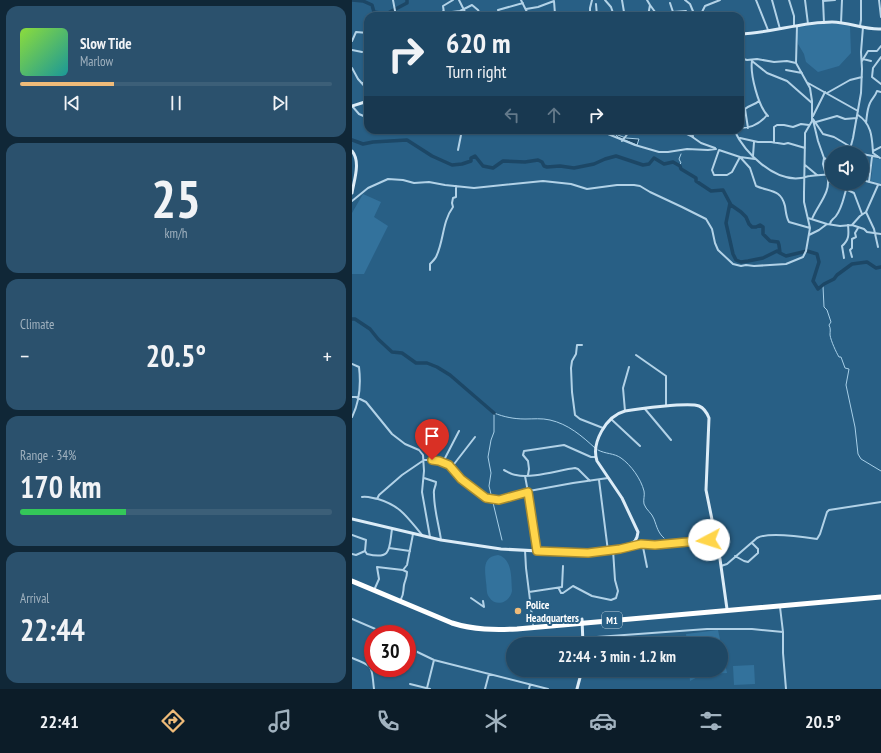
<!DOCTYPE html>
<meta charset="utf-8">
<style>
body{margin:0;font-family:"PT Sans Narrow",sans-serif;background:#2b516d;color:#f1f3f6;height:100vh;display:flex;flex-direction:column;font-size:15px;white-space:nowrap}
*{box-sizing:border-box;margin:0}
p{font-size:13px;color:#a1b2bf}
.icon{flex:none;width:22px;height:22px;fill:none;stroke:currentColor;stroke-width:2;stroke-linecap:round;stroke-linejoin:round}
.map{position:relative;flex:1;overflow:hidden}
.panel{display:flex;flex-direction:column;gap:6px;padding:6px;background:#102737;width:352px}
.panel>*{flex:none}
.hud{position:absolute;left:12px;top:12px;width:380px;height:122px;border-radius:12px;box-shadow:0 1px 3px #0004,0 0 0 1px #3c5f78;background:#1e4764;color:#f1f3f6;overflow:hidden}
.fabs{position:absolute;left:473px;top:146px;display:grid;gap:8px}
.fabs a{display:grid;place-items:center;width:44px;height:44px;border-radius:50%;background:#1e4764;box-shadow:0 1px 3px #0004,0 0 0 1px #3c5f78;font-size:20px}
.speed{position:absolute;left:12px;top:625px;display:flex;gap:8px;font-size:20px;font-weight:700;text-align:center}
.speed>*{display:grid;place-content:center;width:52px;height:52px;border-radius:50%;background:#1e4764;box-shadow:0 1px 3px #0004,0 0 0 1px #3c5f78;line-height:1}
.speed .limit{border:6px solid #d22;background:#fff;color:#111}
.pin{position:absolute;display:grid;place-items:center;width:34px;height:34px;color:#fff;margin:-41px -17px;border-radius:50% 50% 50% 0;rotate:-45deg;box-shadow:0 0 4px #0007}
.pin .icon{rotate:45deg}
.me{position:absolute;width:44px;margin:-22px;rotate:265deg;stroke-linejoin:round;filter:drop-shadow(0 0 3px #0008)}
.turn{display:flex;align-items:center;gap:14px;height:84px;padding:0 16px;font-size:18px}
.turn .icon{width:52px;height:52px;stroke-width:2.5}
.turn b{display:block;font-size:28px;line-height:34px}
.lanes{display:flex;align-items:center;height:38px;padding:0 16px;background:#0003;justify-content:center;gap:20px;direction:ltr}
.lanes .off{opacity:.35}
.big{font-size:30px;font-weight:700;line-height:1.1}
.panel .tile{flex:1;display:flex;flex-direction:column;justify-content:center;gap:6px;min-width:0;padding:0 14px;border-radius:12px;background:#2b516d}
.panel .dial{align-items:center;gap:0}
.dial b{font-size:52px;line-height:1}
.song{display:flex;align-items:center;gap:12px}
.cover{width:48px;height:48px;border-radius:6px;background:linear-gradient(135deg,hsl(90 70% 55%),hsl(180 70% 35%))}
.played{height:4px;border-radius:2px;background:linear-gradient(90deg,#efbb79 30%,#3c5f78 30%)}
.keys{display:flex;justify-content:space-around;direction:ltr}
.heat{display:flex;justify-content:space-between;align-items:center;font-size:22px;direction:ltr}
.charge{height:6px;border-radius:3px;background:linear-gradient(90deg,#34c759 34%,#3c5f78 0)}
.trip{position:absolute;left:154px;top:637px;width:222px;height:40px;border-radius:20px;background:#1e4764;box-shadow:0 1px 3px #0004,0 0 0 1px #3c5f78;font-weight:700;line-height:40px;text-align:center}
.dock{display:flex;height:64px;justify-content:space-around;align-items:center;background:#0c1c28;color:#a1b2bf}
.dock .icon{width:28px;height:28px}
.dock .selected{color:#efbb79}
.dock b{font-size:18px;color:#f1f3f6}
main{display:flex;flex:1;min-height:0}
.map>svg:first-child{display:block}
</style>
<main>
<section class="panel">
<div class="tile">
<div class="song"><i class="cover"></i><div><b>Slow Tide</b><p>Marlow</p></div></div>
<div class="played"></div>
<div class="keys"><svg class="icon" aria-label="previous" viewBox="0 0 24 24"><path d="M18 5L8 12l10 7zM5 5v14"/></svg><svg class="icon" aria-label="pause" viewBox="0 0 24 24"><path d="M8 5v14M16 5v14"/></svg><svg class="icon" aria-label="next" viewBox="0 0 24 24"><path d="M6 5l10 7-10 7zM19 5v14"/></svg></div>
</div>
<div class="tile dial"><b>25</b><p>km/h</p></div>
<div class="tile"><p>Climate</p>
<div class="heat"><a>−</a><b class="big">20.5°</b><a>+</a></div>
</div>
<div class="tile"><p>Range · 34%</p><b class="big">170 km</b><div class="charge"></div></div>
<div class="tile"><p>Arrival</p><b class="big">22:44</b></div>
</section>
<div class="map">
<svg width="529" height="689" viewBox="0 0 529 689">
<rect width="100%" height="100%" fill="#285f85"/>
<path fill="#33729c" d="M478,23L498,26L499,53L487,66L466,72L454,62L452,54L446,44L445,38L446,27Z
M521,158L529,159V184L519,181Z
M11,194L29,202L22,217L36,226L12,274H0V213Z
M146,555C161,559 159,579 160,591C158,602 144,608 137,597C134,593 135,587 134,582C133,570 130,557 146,555Z
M366,630L369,644H335L334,634Z
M369,645L375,673L358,674L353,673L338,681L337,670H369Z
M402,665L403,684L382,685L381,666Z"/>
<path fill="#1c4766" stroke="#a7cfe8" d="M263,134L274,138L287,139L285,145L266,137Z"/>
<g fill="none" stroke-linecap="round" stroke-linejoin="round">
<path stroke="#a7cfe8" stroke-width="1" d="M327,165L329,163L327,159L329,154
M471,286L472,307L475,310L479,322L477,325C479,329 478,331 478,335C479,341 484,352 487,357H489L493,368L497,369L494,385L503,427L506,454L509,459L529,471
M142,413V432L139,440L136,457L139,473L137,486L150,540
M142,413C152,417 162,419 173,419C181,419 190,418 198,420C216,424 230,436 243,448
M246,450C253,454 262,453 269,458C279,465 289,479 292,491C293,495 291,500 292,504C294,510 300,513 302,519C305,527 306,533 312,538"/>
<path stroke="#1c4766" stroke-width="3.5" d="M0,0L11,1L20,5L22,12L34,14L55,3V0
M0,140L11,144L21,142L55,140L80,156L100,165L110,164L119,161V158L123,156L131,166L141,168L151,161L173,162L186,160L190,162L192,166L195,167L208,166L222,168L242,164L253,159L264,156L291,165L297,164L302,158L312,164L321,162L328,166L329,169L344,178V181L359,191L371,190L379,205L389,212L394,217L397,224L400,227H404L408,225L411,227V234L418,241L426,242L427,245L428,253L434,256L455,251L465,254L467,262L461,281L466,289L472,284L482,279L485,275L500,264L515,262L524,268L529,267
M378,203L374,223L381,254L384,260L389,262L396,261L411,258L425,251L428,253
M0,319H3L18,329L26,339L40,352L50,353L64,363H75L85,367L98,375L142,413"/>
<path stroke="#b2d2e7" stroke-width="2" d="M41,0L44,16
M101,0L91,6L92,13L108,11L120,5L126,10L127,12
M107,0L115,16
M169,0L177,16
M253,0L259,7L262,16
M270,0L272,12L271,16
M295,0L298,5L296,16
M333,0L338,4L343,16
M404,0L416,30
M420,0L428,29
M437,0L442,16V26
M453,0L456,24
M471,0L472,23
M527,0L529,17
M471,1L483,0
M318,3L321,12L320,16
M244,4L245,16
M298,5L306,16
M174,9L186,7L202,1
M321,12L334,11L335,16
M87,16L91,11
M148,16L146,10L171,3
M197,16L203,14L202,1
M238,16V8L240,0
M348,16L353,6L368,0
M489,23L490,0
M508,26L509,20V0
M0,41L4,32L16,33
M0,50L10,52
M529,57L521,68L520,77L529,84
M511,59L519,61
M400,61L415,73L435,81L460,103
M400,61C398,74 406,106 416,116
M510,61L516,51H525L529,46
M444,63L445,26
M0,68L6,79L16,90
M434,70L450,73
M456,83L506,111
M11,84L16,73
M475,93L498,80L510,77
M0,106L7,114L16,118
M506,115C520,124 520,138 521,153L528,158
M461,116L473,92
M461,119L471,134L482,137L509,153
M461,120L466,141L472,158L480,162
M464,122L485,116L493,119L505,118
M514,123C515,116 515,109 518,103C520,98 523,97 525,91L529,92
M388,128C400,128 408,124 415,115
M396,128L393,109C397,105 403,105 407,101
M27,130L28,133L33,134L42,132
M242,130L256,134L283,145L307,152H316L335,149L356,150L364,149
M275,130L278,132L284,130
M327,130L339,136L349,143L363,148
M340,130L341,137
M382,130C393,153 422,182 449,178C452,178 455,176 458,176C466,175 473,175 480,174
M388,138L406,142H419L432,144L436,143L453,148
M270,141L277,132
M422,143V127L425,125H432L441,127L449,124L457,125
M106,150L110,130
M367,150L360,170L362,175H375L380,172L388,157L398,168L404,186C418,192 429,189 433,206C434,212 434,217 437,222L458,228
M367,150L388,157L403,159
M521,151L529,147
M497,153L501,138L509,93L510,69L509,52L511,27
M510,154L526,157
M401,156L402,142
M472,158L471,164L474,175
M453,165L465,175
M510,180L529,185
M476,181L502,193L510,214
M517,182L520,157
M0,201L16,188L36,179L51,180L62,183L77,182L93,185L122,188L191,181L219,184L235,189L265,185H282L288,186L298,192L330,207L354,219L360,229L363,243L366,250L381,264L389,266L394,265L402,266L434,264L451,257L454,251L458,228L452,202V193L453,139V133L460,121V101L458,88L444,63L435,61L422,62L405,59L395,60L388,58
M514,212L522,229L526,247
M456,218L475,224L488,226L500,225L512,229L515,232L529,234
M460,219C466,204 480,192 475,175
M478,224C479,219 481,220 484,216C490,208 491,200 494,190
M500,225L508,216L514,212L526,185
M457,235L467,230L475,224
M500,257L498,250L500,248V239L504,237L503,233L506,228
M492,258L490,246C497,240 497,235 496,225
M78,270V264C80,262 83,259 84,257C92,241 90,222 101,207L100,203L101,198L104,197V186
M230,345H225L224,354L220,361L219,368L220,392L223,415L228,419L251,428
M284,355L314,376V406
M0,364L7,367C9,384 8,401 0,417
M0,397H4L14,402L40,434L53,444L67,450L71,455L72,471L70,492L78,537
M293,409L319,440
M273,411L271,388L277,367
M259,419L288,446
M72,460H84L97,465L109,479L136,499L147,500L176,492L173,476
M91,462L107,431
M99,468L123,437
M152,470C156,472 160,475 164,475C179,479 207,470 223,468L226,469L238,481
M176,475L177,469L176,461L171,455L172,451L212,445L239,457H244
M72,478L84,482C84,487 81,489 82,494C82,510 87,525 89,540
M247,480L256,551
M10,497C15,496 20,498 26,499C49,506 55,517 70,535
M25,499L27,495L50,475L72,460
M0,535L14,540L13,551L15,554C40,560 37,549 40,529
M283,541L289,545L291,547L295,567
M276,547L289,545H303L363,540
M37,548L58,551
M173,550L174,568L181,624
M185,550L176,495L177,491L221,483L256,478
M0,554L4,555L13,551
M383,556L392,561L396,562L406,553V549L400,543
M369,566L375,564L405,538C416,532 452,537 465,539L468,534L475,512L477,510L529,502
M23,588L27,579L25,567L51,570L55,565L61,534
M207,589L209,593H211L221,586L240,596L259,600L264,598L266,591L263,580L261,550
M177,592L210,587L211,566
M119,598L132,607L131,601
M49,599C52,594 51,591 52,585C53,580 55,578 55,572L51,570
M428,607L431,632V653L434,689
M0,619L35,634
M231,638L355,629H400L431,632
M55,647L82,660L196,689
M0,658C23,667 19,665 22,689
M58,684L78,689
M75,688L82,660
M133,689L137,674
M177,689L178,685"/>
<path stroke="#dcecf7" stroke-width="3" d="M388,34C419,33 449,22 480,22C497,22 512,30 529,29
M0,106L16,101
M0,151C9,162 2,180 0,193
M0,519L89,540L149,549L224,553L247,552L273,548L283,541L285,537L286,532L270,498L245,461C239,443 254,416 273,411C285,409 337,402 347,406C352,408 355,413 357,418L354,490L368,559L375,609
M230,619L231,644
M225,689L230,670"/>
<path stroke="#fff" stroke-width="5" d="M0,581L100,623C122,630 143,630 165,629L529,597"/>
</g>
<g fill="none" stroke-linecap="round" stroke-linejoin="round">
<defs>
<path id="route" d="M80,460L87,461L97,465L109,479L134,498L147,500L176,492L185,551L236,553L268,549L289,544L303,545L357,540"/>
</defs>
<use href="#route" stroke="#a68a30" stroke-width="10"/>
<use href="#route" stroke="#ffd54a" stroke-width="7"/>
</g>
<circle fill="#efbb79" stroke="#285f85" stroke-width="1.5" cx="166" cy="611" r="4"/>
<g text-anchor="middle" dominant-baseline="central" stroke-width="4" stroke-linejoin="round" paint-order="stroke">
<rect fill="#285f85" stroke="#becfda" stroke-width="1" x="250" y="612" width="20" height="16" rx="3"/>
<g font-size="10" font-weight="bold" fill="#fff">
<text x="260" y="620">M1</text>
</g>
<g font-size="11" font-weight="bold" fill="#fff" stroke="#285f85" text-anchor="start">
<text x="174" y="605">Police<tspan x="174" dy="13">Headquarters</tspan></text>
</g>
</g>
</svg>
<div class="fabs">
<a><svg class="icon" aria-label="sound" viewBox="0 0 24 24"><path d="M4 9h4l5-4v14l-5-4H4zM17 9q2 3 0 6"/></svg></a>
</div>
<div class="speed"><div class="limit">30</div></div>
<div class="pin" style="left:80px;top:460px;background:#d93025"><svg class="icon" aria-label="arrive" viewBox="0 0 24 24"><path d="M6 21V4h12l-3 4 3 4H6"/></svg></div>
<svg class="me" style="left:357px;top:540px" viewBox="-20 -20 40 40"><circle r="19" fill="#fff"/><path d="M0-13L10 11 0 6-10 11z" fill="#ffd54a"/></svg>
<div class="trip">22:44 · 3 min · 1.2 km</div>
<div class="hud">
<div class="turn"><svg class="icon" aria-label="right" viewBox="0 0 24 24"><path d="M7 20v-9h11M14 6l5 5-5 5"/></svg><div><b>620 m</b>Turn right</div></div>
<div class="lanes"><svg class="icon off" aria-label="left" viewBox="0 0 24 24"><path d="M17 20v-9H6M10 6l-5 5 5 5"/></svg><svg class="icon off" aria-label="ahead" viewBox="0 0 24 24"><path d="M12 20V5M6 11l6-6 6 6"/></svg><svg class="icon" aria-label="right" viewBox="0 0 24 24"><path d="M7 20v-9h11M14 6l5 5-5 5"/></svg></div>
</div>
</div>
</main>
<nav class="dock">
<b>22:41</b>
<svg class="icon selected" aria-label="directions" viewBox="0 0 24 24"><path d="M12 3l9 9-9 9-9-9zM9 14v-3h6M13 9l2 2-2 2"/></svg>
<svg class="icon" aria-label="music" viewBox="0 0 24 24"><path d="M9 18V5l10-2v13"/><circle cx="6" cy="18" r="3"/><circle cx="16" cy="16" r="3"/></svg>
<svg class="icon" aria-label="phone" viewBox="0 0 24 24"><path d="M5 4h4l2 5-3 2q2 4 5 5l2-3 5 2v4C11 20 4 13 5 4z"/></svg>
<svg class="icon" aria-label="climate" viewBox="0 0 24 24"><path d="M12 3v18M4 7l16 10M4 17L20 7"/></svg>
<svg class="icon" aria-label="car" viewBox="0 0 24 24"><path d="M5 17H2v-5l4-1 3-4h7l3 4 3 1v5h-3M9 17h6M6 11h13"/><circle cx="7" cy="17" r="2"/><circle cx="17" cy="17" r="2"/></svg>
<svg class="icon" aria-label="filters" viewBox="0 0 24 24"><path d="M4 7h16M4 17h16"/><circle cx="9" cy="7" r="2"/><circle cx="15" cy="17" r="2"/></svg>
<b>20.5°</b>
</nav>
